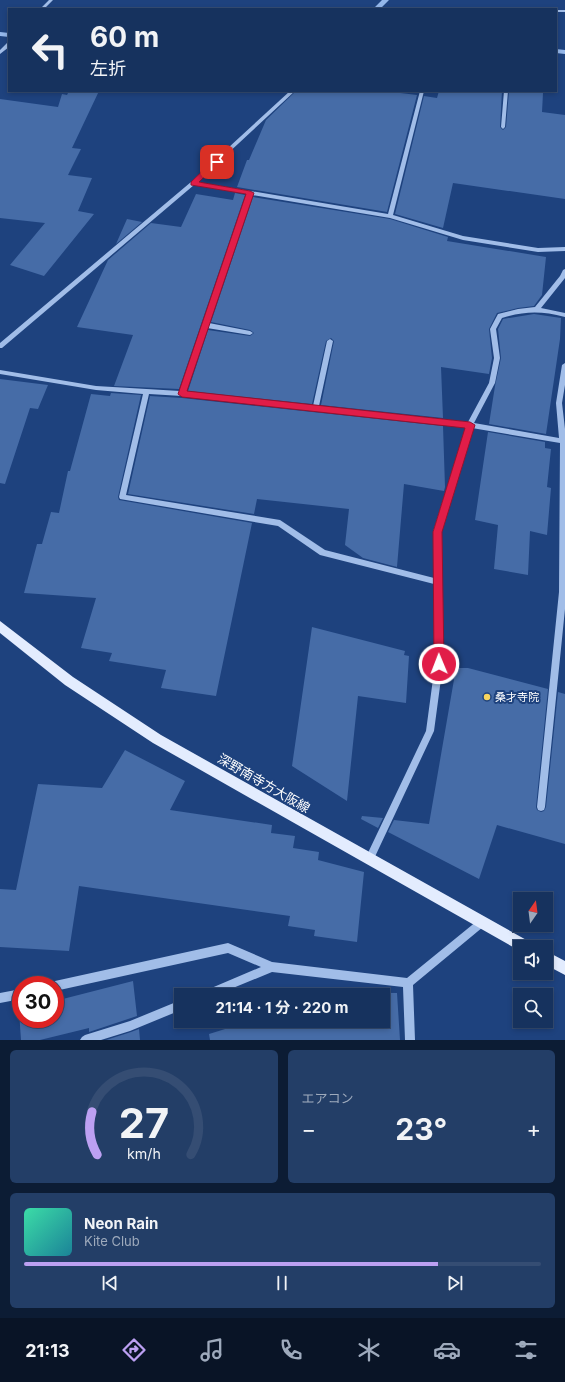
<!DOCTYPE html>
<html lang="ja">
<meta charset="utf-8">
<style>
body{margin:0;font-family:Inter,"Noto Sans JP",sans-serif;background:#233e67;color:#f1f3f6;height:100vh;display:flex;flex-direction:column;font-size:15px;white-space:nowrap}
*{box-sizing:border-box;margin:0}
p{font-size:13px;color:#9eaabc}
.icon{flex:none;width:22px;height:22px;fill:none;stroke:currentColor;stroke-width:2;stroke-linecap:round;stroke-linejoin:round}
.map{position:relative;height:1040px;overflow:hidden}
.sheet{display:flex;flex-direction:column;gap:10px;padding:10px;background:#0c1c34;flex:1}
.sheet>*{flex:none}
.banner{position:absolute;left:8px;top:8px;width:549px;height:84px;border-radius:0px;box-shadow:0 2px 6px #0003,0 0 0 1px #354d73;background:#16325e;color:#f1f3f6;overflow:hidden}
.needle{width:26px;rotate:14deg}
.fabs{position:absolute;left:513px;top:892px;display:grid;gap:8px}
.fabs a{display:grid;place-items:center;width:40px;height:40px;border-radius:0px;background:#16325e;box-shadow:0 2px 6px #0003,0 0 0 1px #354d73;font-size:20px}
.speed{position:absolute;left:12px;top:976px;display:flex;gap:8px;font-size:20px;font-weight:700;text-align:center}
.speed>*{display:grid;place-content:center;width:52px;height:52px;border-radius:50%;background:#16325e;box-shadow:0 2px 6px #0003,0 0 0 1px #354d73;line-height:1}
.speed .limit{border:6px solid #d22;background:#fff;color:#111}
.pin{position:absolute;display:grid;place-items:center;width:34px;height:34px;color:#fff;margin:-17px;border-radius:8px;box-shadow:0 2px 6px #0006}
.me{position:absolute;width:44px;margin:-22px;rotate:359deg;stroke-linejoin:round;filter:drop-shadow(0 0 3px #0008)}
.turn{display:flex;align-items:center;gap:14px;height:84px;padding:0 16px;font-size:18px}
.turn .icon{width:52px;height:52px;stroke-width:2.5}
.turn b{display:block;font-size:28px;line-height:34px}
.big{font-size:30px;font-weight:700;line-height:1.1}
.sheet .card{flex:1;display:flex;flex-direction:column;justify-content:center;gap:6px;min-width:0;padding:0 14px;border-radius:6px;background:#233e67}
.sheet .dial{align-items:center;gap:0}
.dial svg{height:104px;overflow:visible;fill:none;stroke:#354d73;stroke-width:7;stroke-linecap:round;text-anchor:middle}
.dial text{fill:#f1f3f6;stroke:none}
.song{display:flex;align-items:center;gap:12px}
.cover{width:48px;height:48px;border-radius:6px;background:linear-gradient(135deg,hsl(160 70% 55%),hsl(190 70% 35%))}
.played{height:4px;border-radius:2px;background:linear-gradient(90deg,#bca0f2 80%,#354d73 80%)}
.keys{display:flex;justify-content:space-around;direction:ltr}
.heat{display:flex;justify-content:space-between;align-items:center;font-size:22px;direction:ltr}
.sheet .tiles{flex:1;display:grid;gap:10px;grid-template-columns:1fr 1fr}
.card:last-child{grid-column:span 2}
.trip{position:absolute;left:174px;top:988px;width:216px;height:40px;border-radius:0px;background:#16325e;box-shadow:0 2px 6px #0003,0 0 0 1px #354d73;font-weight:700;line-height:40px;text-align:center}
.tabs{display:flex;height:64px;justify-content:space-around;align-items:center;background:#091426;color:#9eaabc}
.tabs .icon{width:28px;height:28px}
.tabs .active{color:#bca0f2}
.tabs b{font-size:18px;color:#f1f3f6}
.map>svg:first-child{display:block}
</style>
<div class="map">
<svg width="565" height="1040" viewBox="0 0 565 1040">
<rect width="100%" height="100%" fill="#1e427e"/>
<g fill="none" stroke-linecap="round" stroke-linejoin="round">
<path fill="#94b7ea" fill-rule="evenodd" d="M382,0H389L380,9H373Z
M0,32L9,33V37L0,36Z
M556,49L565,50V54L556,53Z"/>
</g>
<path fill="#466ca7" d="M69,91H99L72,148L81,149L68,175L92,178L78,211L94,214L44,276L10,265L45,223L0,218V99L58,107L62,94L67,95Z
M296,91H384L417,95L387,212L237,187L247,160H249L266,120Z
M439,91H502L500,127L503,130L506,127L509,91L543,93L542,112L565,115V199L453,183L443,228L395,214L424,96L437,98Z
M235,193L245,195L179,389L114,386L133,335L77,327L108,260L151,223L181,227L196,194L233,200Z
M253,197L390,219L448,237L447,241L546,257L542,295L534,306L518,308L497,313L489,329L492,358L489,374L441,367L443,418L321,405L334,341L331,338L326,341L312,404L188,391L208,330L250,336L254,333L250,330L211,322Z
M127,219L142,222L116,244Z
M534,314L561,318L560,339L546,434L489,424L495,386L501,358L498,329L503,319Z
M0,379L48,385L38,409L30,408L5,484L0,483Z
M111,393L141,395L118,497L119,500L252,523L216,696L161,688L166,670L109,661L112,653L81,648L96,598L24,593L37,544H42L51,512L59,513L68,471H70L91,394L110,396Z
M150,396L182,398L443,426L445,487L444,491L404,484L397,567L363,558L345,545L349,509L257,499L254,514L128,494Z
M488,432L545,442V448L551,449L547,487L551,488L547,535L530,531L528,575L494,569L498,525L475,520Z
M312,627L405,651L404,655L409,656L406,703L358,696L347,801L292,766Z
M456,668H468L548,689L536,807L537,810L541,812L544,811L546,807L558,692L565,694V844L497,825L479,879L388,832L394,820L429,824Z
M125,750L185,781L170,810L272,825L271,833L295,836L293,848L319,852L318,860L364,872L357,942L314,936L315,930L288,926L290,916L79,886L69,951L0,947V889L16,890L38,784L102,788Z
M362,816L383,818L378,828L361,819Z
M133,981L137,1016L89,1032V1028L40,1040H21L19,1011L21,1010V1019H55V1001Z
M341,992L397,993L400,1040H210L209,1034L251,1021H383V995H332Z
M139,1029L140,1040H106L131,1032Z"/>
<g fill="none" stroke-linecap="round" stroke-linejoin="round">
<path fill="#a1bde8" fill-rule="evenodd" d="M49,0H53L44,9H40Z
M480,7L513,8L515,9H481Z
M556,10H565V12H556Z
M7,43H9V47L0,54V50Z
M290,91H295L197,182L388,214L420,91H424L393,215L463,236L538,248L565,247V251L538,252L463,240L390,218L252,195L209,323L250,331L253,333L250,335L207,328L186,392L313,406L327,341L330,339L333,341L319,406L468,422L489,383L494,358L490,329L498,314L518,309L535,307L560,276L563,270L565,269V278L541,308L565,313V317C541,311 526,311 502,318L496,329L500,358L495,383L474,423L559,438L556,403L562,365L565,363V385L562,403L565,429V609L545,807L544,810L541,811L538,810L537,807L559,592L560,443L472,428L441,532L443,664L434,731L372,863L369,864L366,863L365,860L366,857L426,731L435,664L434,584L320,555L278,526L120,499L119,497L143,394L96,390L0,374V370L96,386L180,391L247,194L194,185L2,348H0V343L191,182ZM149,394L182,396L466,427L433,532L434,578L325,550L280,520L126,495Z
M504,91H508L505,127L503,129L501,127Z
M480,919L483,921L485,924L483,927L413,985L415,1040H405L403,987L272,972L216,995H200L202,992L261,967L228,953L55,991V985H51L52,983L55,981L228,943L272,962L407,978L477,921Z
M21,989V999L0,1003V993Z
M181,1000V1010L130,1031L101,1040H80L82,1037L85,1035L130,1021Z"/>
<path fill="#e3ecfe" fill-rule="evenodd" d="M0,621L73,677L161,735L530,942L532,947H520V951L153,743L65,685L0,633Z
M546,951L565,961V975L546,965Z"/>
</g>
<path fill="#e11d48" stroke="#92132f" d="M214,160L220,162L199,182L250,191L254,193L187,391L470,422L475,425L442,532L444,664L442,667L439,669L435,667L434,664L433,532L465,428L182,397L178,394L246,194L191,185V182Z"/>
<circle fill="#f7d45f" stroke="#1e427e" stroke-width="1.5" cx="487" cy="697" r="4"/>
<g text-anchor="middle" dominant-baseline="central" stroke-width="4" stroke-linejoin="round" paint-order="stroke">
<g font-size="11" fill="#fff" stroke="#1e427e" text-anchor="start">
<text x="495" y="697">桑才寺院</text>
</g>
<g font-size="13" fill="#fff" stroke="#1e427e">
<text transform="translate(264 783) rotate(30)">深野南寺方大阪線</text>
</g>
</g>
</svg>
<div class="fabs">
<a><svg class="needle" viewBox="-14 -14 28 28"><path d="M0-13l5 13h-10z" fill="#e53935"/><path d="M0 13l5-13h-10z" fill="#9eaabc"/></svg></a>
<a><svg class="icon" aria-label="sound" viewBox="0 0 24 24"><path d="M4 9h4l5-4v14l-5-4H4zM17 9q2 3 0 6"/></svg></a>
<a><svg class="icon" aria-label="search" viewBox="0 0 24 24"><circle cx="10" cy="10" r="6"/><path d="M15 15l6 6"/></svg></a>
</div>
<div class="speed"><div class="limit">30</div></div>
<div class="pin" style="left:217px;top:162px;background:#d93025"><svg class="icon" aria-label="arrive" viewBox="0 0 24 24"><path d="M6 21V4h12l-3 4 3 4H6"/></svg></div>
<svg class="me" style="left:439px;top:664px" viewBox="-20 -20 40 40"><circle r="17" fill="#e11d48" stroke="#fff" stroke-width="3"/><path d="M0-11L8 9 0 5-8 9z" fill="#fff"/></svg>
<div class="trip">21:14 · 1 分 · 220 m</div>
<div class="banner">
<div class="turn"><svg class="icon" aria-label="left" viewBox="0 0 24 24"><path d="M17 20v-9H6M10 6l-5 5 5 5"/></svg><div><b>60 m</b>左折</div></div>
</div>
</div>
<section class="sheet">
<div class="tiles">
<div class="card dial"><svg viewBox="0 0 100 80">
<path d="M14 69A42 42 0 1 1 86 69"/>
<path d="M14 69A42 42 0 0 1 10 36" stroke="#bca0f2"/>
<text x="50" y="56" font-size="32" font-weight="700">27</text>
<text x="50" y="72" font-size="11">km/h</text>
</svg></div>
<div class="card"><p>エアコン</p>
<div class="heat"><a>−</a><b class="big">23°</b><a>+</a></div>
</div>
<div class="card">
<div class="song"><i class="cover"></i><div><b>Neon Rain</b><p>Kite Club</p></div></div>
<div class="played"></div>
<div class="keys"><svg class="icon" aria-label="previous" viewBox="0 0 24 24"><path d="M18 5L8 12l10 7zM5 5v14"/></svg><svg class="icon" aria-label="pause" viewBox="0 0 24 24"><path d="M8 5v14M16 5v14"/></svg><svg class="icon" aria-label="next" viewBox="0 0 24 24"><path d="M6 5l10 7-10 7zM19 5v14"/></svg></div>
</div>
</div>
</section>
<nav class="tabs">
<b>21:13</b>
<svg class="icon active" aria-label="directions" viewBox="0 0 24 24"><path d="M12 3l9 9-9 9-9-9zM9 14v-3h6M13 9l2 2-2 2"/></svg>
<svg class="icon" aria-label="music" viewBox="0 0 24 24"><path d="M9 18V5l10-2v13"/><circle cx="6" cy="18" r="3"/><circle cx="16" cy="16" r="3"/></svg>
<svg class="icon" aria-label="phone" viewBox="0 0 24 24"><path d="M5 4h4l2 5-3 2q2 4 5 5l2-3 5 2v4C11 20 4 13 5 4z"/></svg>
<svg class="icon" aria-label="climate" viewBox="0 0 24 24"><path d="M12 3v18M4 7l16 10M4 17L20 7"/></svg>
<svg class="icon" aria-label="car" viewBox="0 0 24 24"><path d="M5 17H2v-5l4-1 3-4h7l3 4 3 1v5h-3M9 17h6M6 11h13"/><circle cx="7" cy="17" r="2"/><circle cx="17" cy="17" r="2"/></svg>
<svg class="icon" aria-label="filters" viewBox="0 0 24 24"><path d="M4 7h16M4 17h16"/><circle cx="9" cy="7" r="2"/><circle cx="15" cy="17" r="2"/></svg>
</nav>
